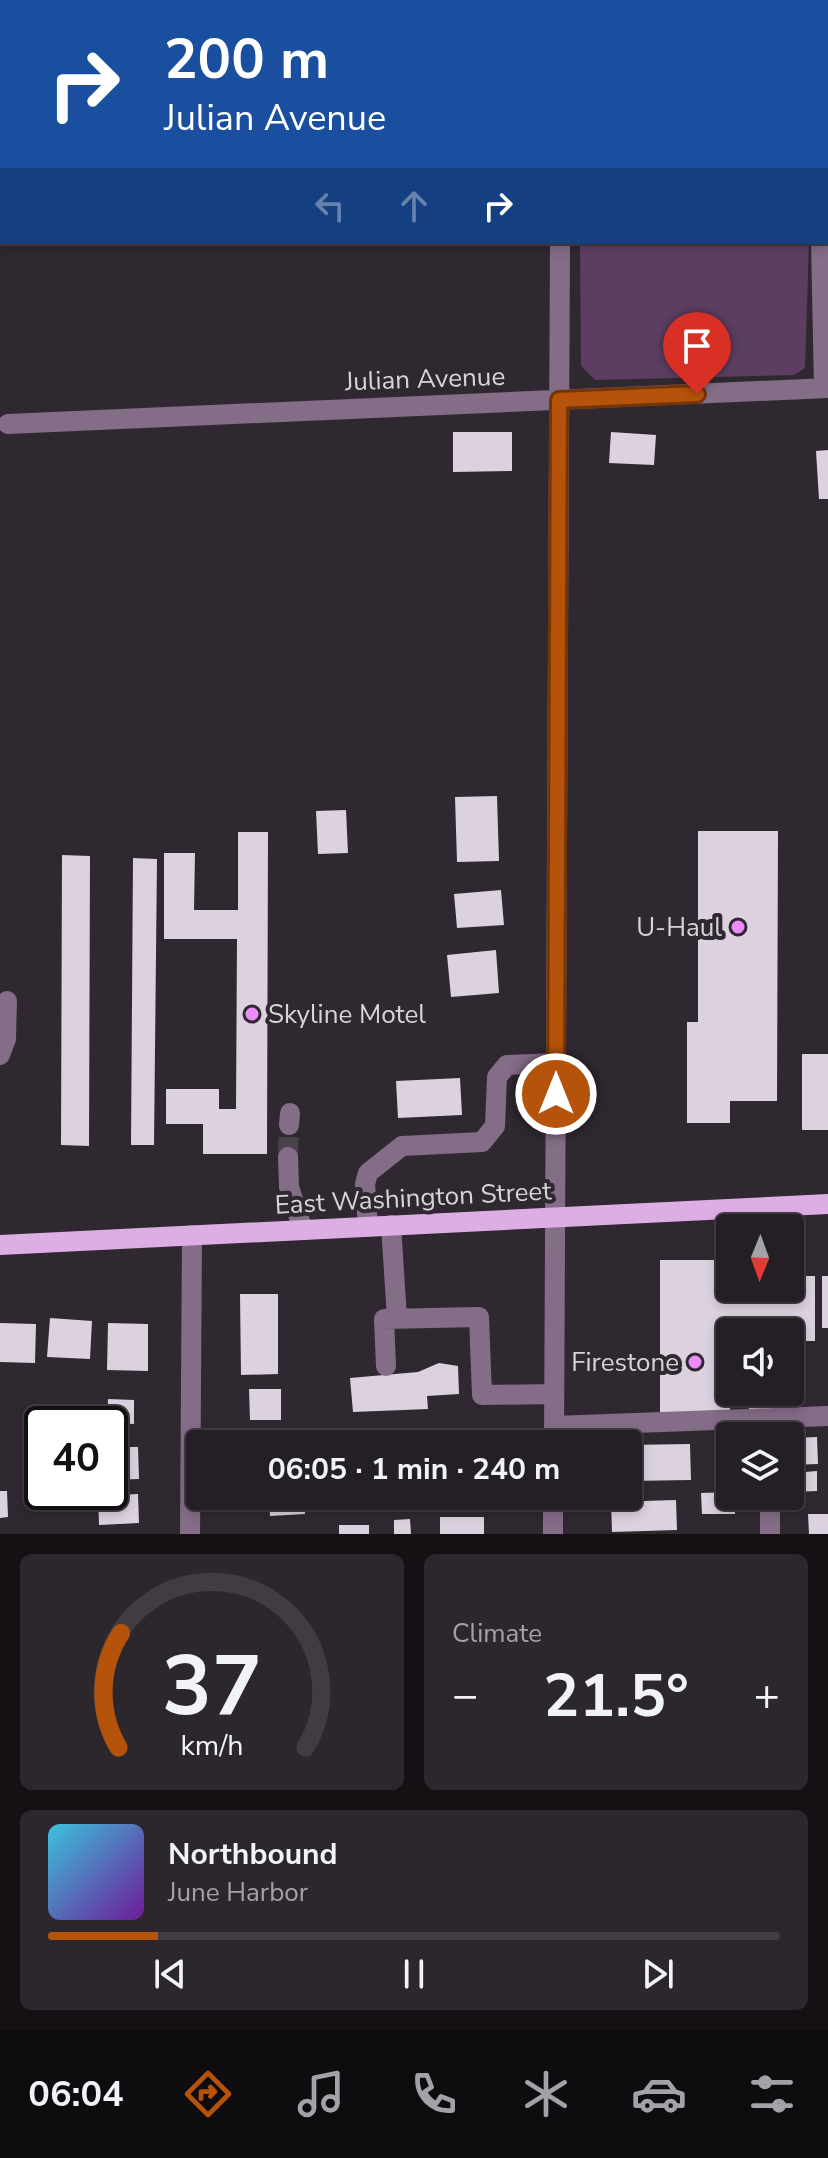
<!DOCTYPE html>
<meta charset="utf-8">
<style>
body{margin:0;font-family:"Nunito Sans",sans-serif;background:#2c272d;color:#f1f3f6;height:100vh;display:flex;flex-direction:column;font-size:30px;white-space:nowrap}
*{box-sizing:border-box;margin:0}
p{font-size:26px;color:#a3a2a7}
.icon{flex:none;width:44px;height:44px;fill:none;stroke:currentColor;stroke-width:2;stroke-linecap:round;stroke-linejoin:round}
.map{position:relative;height:1534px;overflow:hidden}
.sheet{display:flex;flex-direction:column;gap:20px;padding:20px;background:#141014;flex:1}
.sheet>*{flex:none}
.banner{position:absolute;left:0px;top:0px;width:828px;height:244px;box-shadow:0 4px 12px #0003,0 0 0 2px #413c42;background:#1a4fa0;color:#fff;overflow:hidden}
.needle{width:52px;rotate:181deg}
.buttons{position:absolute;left:716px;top:1214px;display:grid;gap:16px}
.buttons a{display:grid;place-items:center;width:88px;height:88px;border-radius:8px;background:#241e25;box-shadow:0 4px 12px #0003,0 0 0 2px #413c42;font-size:40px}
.speed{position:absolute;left:24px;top:1406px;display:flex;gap:16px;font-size:40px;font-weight:700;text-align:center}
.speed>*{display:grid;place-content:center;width:104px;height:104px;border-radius:50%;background:#241e25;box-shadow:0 4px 12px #0003,0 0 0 2px #413c42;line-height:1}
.speed .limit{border:4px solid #111;border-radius:12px;background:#fff;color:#111}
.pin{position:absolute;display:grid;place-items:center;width:68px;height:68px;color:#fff;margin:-82px -34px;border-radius:50% 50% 50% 0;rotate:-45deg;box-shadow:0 0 8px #0007}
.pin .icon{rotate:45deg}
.me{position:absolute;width:88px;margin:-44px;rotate:0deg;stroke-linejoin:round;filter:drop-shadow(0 0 6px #0008)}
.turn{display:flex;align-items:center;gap:28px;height:168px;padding:0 32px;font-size:36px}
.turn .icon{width:104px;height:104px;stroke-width:2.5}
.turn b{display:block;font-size:56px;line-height:68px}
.lanes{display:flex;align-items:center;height:76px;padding:0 32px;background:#0003;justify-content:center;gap:40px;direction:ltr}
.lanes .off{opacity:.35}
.big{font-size:60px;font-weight:700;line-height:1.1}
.sheet .widget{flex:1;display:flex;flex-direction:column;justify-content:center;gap:12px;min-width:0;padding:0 28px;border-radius:12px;background:#2c272d}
.sheet .dial{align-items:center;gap:0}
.dial svg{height:208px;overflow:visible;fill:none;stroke:#413c42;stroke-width:7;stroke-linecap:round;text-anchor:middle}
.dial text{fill:#f1f3f6;stroke:none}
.song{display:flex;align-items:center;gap:24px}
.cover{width:96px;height:96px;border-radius:12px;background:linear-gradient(135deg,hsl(190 70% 55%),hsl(280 70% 35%))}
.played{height:8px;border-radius:4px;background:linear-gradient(90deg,#b45309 15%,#413c42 15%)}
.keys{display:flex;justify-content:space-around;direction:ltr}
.heat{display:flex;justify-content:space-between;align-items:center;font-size:44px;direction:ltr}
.sheet .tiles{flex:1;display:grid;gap:20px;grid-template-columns:1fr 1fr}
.widget:last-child{grid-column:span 2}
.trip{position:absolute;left:186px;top:1430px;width:456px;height:80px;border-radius:8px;background:#241e25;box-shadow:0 4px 12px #0003,0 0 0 2px #413c42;font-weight:700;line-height:80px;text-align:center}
.tabs{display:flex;height:128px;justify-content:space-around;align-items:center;background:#0e0c0f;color:#a3a2a7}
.tabs .icon{width:56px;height:56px}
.tabs .selected{color:#b45309}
.tabs b{font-size:36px;color:#f1f3f6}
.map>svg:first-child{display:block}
</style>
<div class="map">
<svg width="828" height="1534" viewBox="0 0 828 1534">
<rect width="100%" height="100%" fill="#302831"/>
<path fill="#5d3e62" d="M0,0H550V2H2L0,111Z
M580,242H809L805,368L794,375L595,380L581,366Z"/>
<path fill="#dcd1de" d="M453,432H512V471L453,472Z
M611,432L656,435L654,465L609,463Z
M828,450V499H819L816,451Z
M497,796L499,861L457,862L455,797Z
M346,810L348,853L318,854L316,811Z
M698,831H778L777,1101H730V1123H687V1022H698Z
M238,832H268L267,1154H203V1124H166V1089H219V1109H236L237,939H164V853H195L194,910H238Z
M62,855L90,856L89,1146L61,1145Z
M133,858L157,859L154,1145H131Z
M501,890L504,925L457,928L454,894Z
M496,950L499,993L451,997L447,955Z
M802,1054H828V1130H802Z
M460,1078L462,1115L398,1118L396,1081Z
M660,1260H730V1288H790V1276H815V1341H790V1332H730V1412H660Z
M822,1276H828V1328H822Z
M240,1294H278V1374L241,1375Z
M50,1318L92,1321L90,1359L47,1357Z
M0,1323L36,1324L35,1363L0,1362Z
M108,1323L148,1324V1371L107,1370Z
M439,1363L458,1366L459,1394L427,1396L428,1409L353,1412L350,1378L418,1372Z
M249,1389H281V1420H250Z
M749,1392H774V1410H749Z
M108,1399L134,1400V1424L107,1423Z
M71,1405H93V1424H70Z
M401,1429V1444H379L378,1430Z
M433,1430H483V1444H433Z
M306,1434V1444H259V1436Z
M715,1435H730V1454L716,1455Z
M817,1437L818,1464L790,1465V1438Z
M690,1444L691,1480L628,1481V1445Z
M110,1447H138L139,1479L110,1480Z
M817,1471V1491L792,1492V1473Z
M25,1489L87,1492V1503L25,1505Z
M0,1491H7L8,1517L0,1518Z
M730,1492V1496H735V1514H702L701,1493Z
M138,1494L139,1523L99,1525L98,1496Z
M269,1496H304L305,1514L270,1516Z
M483,1496L484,1510L445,1512L444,1497Z
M676,1500L677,1530L612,1532L611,1502Z
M808,1514H828V1534H809Z
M440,1517H484V1534H440Z
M410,1519L411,1534H394V1520Z
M339,1525H369V1534H339Z"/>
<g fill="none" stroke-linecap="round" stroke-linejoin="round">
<path stroke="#49424a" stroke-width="20" stroke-dasharray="20 10" stroke-linecap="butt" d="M288,1157L289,1125"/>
<path stroke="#7c757d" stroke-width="4" stroke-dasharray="4 6" stroke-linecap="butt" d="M826,72L828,71
M0,120H2"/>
<path stroke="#846d87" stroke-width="20" d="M562,2V0
M826,215H828
M821,242L824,388
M8,424L828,388
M0,1055L6,1039L7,1001
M289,1125L290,1113
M288,1157L289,1187L303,1230
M391,1225L397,1318
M368,1226L365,1184L368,1173L402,1146L482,1142L495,1126L497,1077L507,1065L556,1063
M386,1366L384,1319L479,1317L482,1395L554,1394
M554,1426L828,1416
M554,1444L560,242
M190,1534L192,1235
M553,1534V1496
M770,1534V1496"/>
<path stroke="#ddaee4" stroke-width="20" d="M0,1245L828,1204"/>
</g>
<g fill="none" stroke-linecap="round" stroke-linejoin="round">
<defs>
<path id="route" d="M556,1094L559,400L697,394"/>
</defs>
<use href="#route" stroke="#753606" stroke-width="20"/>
<use href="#route" stroke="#b45309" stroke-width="14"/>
</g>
<g fill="#ec8cfb" stroke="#302831" stroke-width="3">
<circle cx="738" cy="927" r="8"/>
<circle cx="252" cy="1014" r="8"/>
<circle cx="695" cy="1362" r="8"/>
</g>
<g text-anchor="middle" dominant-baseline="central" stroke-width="8" stroke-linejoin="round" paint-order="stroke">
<g font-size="26" fill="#d8d2d9" stroke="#302831">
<text transform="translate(425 379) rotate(-2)">Julian Avenue</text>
<text transform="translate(413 1198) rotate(-3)">East Washington Street</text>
</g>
<g font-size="26" fill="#d8d2d9" stroke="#302831" text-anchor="end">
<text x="722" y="927">U-Haul</text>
<text x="268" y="1014" text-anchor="start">Skyline Motel</text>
<text x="679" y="1362">Firestone</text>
</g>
</g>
</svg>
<div class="buttons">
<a><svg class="needle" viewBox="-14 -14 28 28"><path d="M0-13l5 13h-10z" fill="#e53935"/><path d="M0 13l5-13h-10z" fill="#a3a2a7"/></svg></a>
<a><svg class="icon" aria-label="sound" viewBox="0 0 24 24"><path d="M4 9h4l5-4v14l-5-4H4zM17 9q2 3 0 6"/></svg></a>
<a><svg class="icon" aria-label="layers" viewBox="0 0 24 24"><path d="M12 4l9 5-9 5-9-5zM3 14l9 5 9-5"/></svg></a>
</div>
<div class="speed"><div class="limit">40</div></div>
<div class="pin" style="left:697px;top:394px;background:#d93025"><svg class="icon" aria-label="arrive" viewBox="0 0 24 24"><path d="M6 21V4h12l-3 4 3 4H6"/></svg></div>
<svg class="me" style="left:556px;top:1094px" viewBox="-20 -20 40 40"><circle r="17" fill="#b45309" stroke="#fff" stroke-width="3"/><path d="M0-11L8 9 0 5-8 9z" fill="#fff"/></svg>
<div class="trip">06:05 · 1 min · 240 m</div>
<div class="banner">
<div class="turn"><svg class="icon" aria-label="right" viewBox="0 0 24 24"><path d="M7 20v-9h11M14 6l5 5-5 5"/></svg><div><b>200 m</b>Julian Avenue</div></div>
<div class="lanes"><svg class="icon off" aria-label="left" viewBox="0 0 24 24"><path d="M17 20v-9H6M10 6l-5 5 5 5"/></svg><svg class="icon off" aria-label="ahead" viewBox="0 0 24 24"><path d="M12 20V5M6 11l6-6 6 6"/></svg><svg class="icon" aria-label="right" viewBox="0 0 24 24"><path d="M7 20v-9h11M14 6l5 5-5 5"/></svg></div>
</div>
</div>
<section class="sheet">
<div class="tiles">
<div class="widget dial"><svg viewBox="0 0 100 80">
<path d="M14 69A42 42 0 1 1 86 69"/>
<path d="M14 69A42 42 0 0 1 15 25" stroke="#b45309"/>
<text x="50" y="56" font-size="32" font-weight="700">37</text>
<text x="50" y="72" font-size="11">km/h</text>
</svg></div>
<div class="widget"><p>Climate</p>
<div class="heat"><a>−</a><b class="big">21.5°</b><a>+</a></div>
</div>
<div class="widget">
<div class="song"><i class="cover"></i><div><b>Northbound</b><p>June Harbor</p></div></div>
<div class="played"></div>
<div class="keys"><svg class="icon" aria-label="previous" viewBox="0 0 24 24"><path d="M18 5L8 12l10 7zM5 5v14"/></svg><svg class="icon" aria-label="pause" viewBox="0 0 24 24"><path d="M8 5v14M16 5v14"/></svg><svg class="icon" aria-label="next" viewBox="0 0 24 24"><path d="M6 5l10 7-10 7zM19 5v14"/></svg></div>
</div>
</div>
</section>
<nav class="tabs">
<b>06:04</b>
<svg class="icon selected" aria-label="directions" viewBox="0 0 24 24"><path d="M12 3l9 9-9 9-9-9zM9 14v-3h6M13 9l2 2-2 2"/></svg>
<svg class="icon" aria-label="music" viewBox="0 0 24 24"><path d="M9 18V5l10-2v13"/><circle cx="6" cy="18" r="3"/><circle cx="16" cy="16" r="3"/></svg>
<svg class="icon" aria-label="phone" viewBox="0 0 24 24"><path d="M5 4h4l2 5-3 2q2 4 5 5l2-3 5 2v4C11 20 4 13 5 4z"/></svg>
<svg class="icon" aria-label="climate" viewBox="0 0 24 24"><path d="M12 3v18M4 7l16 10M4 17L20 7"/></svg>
<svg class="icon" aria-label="car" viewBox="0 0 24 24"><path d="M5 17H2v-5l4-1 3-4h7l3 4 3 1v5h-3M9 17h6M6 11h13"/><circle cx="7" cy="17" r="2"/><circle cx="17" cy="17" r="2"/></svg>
<svg class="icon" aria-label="filters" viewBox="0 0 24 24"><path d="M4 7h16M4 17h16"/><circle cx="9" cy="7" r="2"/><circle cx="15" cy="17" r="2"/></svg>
</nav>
